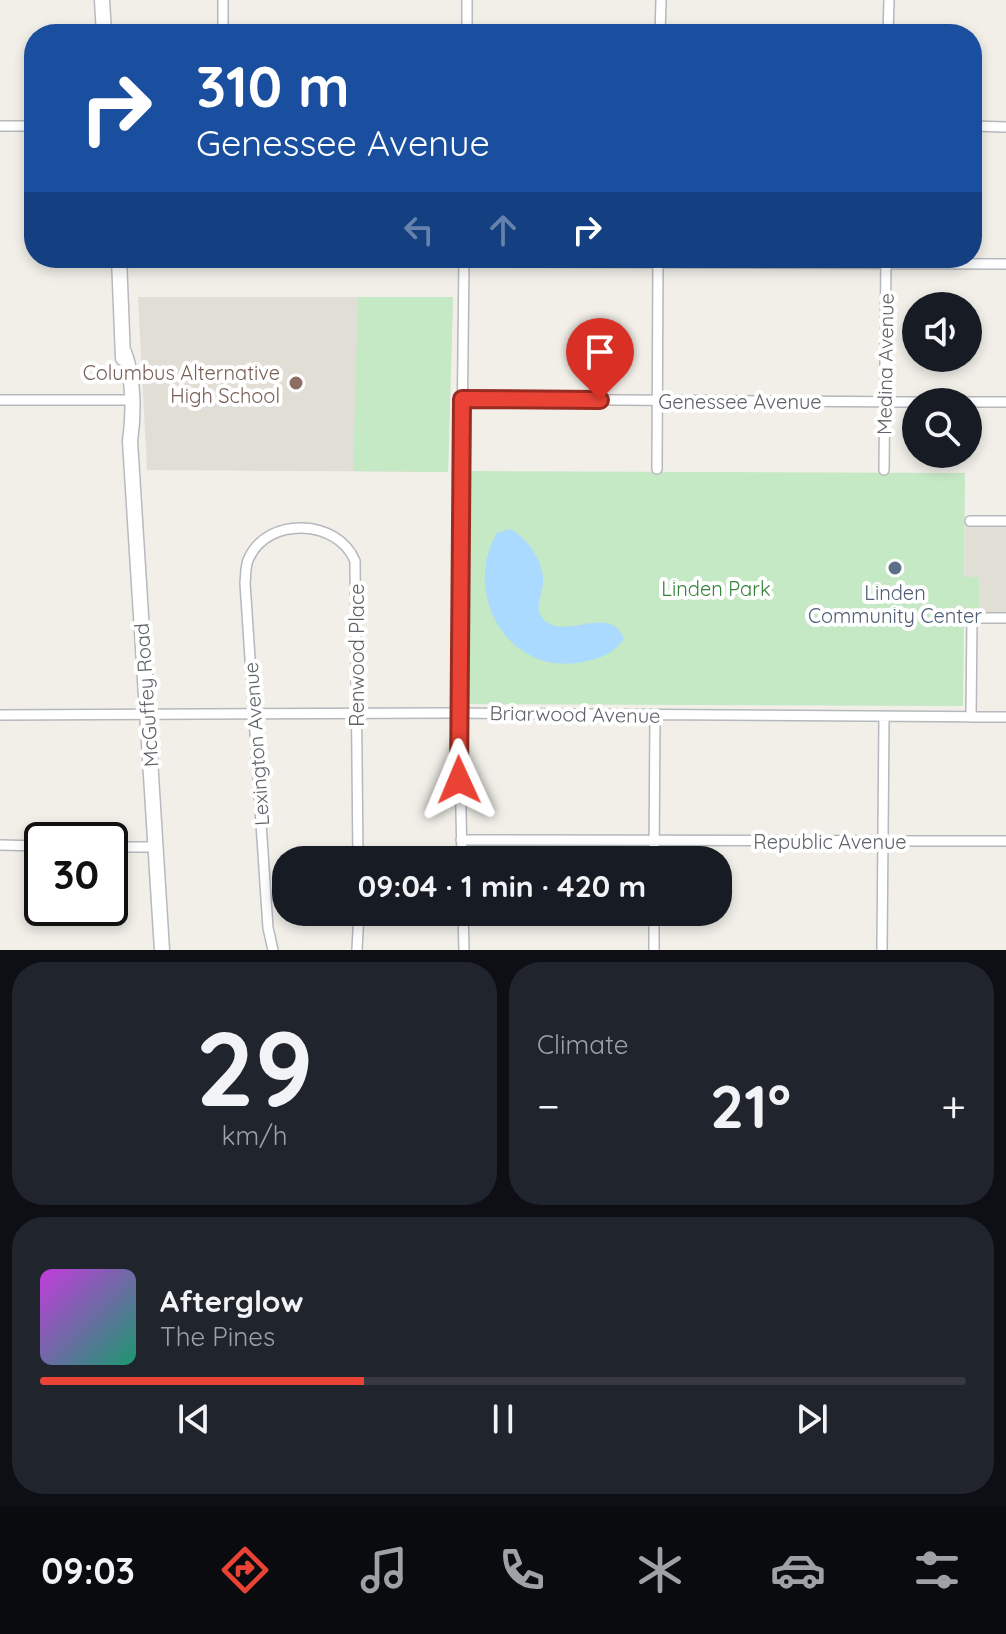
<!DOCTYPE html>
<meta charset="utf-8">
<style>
body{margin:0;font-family:Quicksand,sans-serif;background:#20242c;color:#f1f3f6;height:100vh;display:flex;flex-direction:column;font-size:30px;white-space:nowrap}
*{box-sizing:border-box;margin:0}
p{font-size:26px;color:#9ea1a6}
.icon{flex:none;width:44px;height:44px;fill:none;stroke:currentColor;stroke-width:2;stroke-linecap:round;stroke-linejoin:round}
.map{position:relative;height:950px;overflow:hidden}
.drawer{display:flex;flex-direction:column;gap:12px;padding:12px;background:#0d0f14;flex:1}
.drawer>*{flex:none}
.hud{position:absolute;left:24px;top:24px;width:958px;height:244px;border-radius:32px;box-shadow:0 4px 12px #0003;background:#1a4fa0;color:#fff;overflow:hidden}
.tools{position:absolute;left:902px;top:292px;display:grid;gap:16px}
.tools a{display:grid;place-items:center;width:80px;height:80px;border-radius:50%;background:#171b24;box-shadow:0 4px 12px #0003;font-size:40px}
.speed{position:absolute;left:24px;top:822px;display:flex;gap:16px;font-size:40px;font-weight:700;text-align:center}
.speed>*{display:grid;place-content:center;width:104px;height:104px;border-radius:50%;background:#171b24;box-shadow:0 4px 12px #0003;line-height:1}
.speed .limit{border:4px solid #111;border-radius:12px;background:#fff;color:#111}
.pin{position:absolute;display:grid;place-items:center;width:68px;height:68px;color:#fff;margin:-82px -34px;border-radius:50% 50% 50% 0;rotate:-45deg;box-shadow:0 0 8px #0007}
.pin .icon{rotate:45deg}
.me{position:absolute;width:88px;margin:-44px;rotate:359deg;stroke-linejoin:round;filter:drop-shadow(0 0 6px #0008)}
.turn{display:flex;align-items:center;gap:28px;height:168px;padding:0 40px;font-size:36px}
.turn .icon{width:104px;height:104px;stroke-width:2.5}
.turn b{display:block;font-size:56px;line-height:68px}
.lanes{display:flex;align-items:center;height:76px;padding:0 40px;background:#0003;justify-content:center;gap:40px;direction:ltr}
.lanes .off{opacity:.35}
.big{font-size:60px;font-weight:800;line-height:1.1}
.drawer .widget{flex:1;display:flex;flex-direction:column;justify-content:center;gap:12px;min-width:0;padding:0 28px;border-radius:32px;background:#20242c}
.drawer .dial{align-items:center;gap:0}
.dial b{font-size:104px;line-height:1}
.song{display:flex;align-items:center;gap:24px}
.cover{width:96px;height:96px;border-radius:12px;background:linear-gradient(135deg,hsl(290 70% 55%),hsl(160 70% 35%))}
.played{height:8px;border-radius:4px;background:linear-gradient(90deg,#ea4335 35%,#363941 35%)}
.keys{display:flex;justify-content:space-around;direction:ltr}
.heat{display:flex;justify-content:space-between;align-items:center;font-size:44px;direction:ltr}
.drawer .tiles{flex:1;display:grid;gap:12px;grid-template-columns:1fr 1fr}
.widget:last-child{grid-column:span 2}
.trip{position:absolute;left:272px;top:846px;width:460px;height:80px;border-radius:32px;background:#171b24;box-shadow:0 4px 12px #0003;font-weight:800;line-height:80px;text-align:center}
.menu{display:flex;height:128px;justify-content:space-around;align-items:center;background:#090b0e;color:#9ea1a6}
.menu .icon{width:56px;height:56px}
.menu .selected{color:#ea4335}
.menu b{font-size:36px;color:#f1f3f6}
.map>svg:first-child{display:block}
</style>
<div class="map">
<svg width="1006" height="950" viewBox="0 0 1006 950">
<rect width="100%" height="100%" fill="#f1efe8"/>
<path fill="#e1ded6" d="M138,297H453L448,472L147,470Z
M965,518H1006V619L964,618Z"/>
<path fill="#c5e8c5" d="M358,297H453L448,472L353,471Z
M467,471L965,473L964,577H979V611L964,612L963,706L466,704Z"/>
<path fill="#aadaff" d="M510,529C527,538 543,560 543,580C544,594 531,609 545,621C568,640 610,603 624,639C615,652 602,658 587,661C512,680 460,597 497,533Z"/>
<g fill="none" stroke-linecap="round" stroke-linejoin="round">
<defs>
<path id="street" d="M223,0V34
M467,34V0
M660,34L661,0
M888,34L889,0
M0,126H34
M972,126L1006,127
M433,258L507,262L1006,264
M462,399L923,402
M0,400H131
M968,402H1006
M657,469L658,258
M884,470L886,258
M970,521H1006
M0,715L449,713L1006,717
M971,717L972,618H1006
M461,840L1006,841
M0,845L42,846
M110,847H156
M462,860L459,713L464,258
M654,860L655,715
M463,912L464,950
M654,912V950
M273,950L268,928L245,583C246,576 245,565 249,558C268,516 338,519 355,561L358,860
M357,950L359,912
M882,950L884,717"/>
<path id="secondary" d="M102,0L104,34
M119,258L123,358
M124,352C134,378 134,414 130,441L162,950"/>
</defs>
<use href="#street" stroke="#b5b8bc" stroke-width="12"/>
<use href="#secondary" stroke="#b6babf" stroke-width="17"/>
<use href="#street" stroke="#fff" stroke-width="9"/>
<use href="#secondary" stroke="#fff" stroke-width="14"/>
</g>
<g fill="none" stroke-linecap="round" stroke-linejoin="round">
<defs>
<path id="route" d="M459,780L462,399L600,400"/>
</defs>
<use href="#route" stroke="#982c22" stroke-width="20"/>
<use href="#route" stroke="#ea4335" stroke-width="14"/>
</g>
<circle fill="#8d6e63" stroke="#fff" stroke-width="3" cx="296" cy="383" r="8"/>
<circle fill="#5c6f8a" stroke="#fff" stroke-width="3" cx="895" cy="568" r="8"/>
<g text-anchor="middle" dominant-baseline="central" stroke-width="8" stroke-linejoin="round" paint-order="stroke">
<g font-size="20" fill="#5f6368" stroke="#fff">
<text transform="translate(885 364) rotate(-89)">Medina Avenue</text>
<text x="740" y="401">Genessee Avenue</text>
<text transform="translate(356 655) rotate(-90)">Renwood Place</text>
<text transform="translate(146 695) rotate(-94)">McGuffey Road</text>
<text transform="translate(575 714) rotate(1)">Briarwood Avenue</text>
<text transform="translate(256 744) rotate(-94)">Lexington Avenue</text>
<text x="830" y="841">Republic Avenue</text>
</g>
<g font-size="20" fill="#785e54" stroke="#fff" text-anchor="end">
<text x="280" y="372">Columbus Alternative<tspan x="280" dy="23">High School</tspan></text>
</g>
<g font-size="20" fill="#348238" stroke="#fff">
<text x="716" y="588">Linden Park</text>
</g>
<g font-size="20" fill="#4e5e75" stroke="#fff">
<text x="895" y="592">Linden<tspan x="895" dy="23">Community Center</tspan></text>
</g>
</g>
</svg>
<div class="tools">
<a><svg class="icon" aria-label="sound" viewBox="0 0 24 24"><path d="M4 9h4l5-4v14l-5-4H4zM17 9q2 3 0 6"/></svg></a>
<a><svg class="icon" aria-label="search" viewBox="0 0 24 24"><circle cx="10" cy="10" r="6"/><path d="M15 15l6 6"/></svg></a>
</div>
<div class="speed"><div class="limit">30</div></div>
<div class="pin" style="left:600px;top:400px;background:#d93025"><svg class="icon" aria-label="arrive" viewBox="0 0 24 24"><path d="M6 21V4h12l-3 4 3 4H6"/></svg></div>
<svg class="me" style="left:459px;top:780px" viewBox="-20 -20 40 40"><path d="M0-17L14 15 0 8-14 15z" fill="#ea4335" stroke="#fff" stroke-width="4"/></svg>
<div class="trip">09:04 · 1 min · 420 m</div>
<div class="hud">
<div class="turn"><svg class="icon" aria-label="right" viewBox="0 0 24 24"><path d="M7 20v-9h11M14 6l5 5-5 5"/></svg><div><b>310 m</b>Genessee Avenue</div></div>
<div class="lanes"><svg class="icon off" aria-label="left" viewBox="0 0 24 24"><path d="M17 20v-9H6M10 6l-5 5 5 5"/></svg><svg class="icon off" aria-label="ahead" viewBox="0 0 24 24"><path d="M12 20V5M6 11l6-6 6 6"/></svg><svg class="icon" aria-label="right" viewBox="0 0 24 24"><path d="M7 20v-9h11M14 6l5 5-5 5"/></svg></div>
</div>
</div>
<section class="drawer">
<div class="tiles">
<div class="widget dial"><b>29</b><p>km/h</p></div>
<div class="widget"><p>Climate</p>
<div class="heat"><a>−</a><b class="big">21°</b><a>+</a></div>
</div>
<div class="widget">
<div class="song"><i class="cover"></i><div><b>Afterglow</b><p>The Pines</p></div></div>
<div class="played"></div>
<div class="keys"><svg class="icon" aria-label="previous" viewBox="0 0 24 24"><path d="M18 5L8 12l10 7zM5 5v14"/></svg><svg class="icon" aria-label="pause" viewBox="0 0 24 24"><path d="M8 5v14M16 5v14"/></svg><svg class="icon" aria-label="next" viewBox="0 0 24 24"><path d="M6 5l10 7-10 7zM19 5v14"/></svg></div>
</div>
</div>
</section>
<nav class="menu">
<b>09:03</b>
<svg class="icon selected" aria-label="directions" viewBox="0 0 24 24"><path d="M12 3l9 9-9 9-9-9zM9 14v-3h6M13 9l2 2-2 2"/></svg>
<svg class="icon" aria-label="music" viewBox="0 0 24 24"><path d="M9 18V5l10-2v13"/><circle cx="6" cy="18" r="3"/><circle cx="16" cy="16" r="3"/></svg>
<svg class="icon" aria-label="phone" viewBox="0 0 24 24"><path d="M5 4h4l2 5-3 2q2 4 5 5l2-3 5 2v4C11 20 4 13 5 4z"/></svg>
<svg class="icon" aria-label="climate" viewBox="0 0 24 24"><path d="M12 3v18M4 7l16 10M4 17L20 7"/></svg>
<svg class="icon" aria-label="car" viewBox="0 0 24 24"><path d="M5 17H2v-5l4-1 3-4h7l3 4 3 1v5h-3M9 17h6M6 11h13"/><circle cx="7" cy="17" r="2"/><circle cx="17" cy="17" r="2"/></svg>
<svg class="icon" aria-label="filters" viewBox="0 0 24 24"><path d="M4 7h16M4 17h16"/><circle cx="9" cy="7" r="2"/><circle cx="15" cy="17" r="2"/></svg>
</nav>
